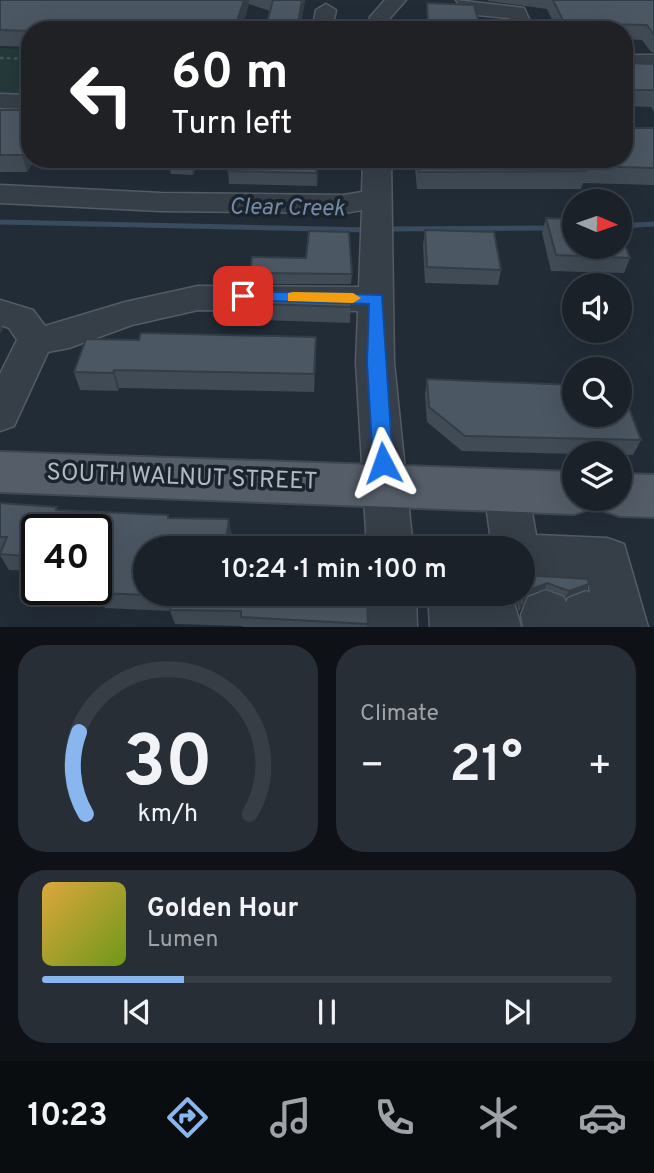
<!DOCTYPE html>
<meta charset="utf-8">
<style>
body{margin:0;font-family:Overpass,sans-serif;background:#272e35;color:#f1f3f6;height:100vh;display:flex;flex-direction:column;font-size:26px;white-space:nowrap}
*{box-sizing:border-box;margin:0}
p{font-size:23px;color:#9fa3a8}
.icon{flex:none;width:38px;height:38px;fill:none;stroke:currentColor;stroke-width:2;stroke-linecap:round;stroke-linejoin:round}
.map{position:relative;height:627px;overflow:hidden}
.side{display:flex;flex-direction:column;gap:18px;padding:18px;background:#0e1217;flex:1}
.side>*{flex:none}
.guide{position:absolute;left:21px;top:21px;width:612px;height:147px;border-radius:28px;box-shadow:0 7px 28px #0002,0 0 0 2px #383e46;background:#202124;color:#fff;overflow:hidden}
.needle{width:46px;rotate:92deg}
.fabs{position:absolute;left:562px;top:189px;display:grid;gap:14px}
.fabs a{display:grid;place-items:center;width:70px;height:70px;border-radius:50%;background:#1a2129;box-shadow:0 7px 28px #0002,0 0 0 2px #383e46;font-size:35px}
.speed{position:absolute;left:21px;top:514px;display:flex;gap:14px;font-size:35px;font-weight:700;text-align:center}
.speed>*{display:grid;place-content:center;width:91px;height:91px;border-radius:50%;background:#1a2129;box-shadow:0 7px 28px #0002,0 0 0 2px #383e46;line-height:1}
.speed .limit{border:4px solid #111;border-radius:10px;background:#fff;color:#111}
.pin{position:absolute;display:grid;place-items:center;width:60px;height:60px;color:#fff;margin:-30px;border-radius:14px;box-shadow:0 4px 10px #0006}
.me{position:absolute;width:77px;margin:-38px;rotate:356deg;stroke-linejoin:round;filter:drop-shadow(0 0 5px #0008)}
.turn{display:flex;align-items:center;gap:24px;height:147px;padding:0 35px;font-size:32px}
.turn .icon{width:91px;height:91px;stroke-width:2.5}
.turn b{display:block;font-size:49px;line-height:60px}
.big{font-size:52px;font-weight:600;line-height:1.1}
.side .tile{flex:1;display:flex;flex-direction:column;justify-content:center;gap:10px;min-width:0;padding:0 24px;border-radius:28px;background:#272e35}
.side .dial{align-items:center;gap:0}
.dial svg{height:182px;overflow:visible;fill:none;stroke:#383e46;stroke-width:7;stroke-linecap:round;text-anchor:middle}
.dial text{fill:#f1f3f6;stroke:none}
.song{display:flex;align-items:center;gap:21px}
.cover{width:84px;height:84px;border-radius:10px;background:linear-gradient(135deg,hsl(40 70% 55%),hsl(80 70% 35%))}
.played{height:7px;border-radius:4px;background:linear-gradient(90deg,#8ab6f0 25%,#383e46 25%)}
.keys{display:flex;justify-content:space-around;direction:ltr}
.heat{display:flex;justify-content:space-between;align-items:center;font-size:38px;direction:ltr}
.side .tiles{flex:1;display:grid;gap:18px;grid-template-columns:1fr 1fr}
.tile:last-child{grid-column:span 2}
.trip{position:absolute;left:133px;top:536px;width:402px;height:70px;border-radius:35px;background:#1a2129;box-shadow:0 7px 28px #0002,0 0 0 2px #383e46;font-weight:600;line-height:70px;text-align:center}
.dock{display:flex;height:112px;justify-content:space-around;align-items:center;background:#0a0d10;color:#9fa3a8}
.dock .icon{width:49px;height:49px}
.dock .selected{color:#8ab6f0}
.dock b{font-size:32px;color:#f1f3f6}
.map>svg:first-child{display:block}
</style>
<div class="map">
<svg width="654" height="627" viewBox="0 0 654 627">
<rect width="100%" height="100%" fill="#222c37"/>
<path fill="#253939" d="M0,48L30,49V121L0,120Z"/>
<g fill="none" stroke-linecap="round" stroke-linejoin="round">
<path stroke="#394b5f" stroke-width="5" d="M0,222L370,230
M620,226L654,224
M386,229L552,228"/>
<defs>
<path id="minor" d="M385,0H406L390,18L387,30H367L370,17Z
M456,0L524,8L534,30H513L509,18L466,14Z
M326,4L336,10L332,30H312L316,10Z
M625,55H654V69H625Z
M0,94L30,95V109L0,108Z
M363,159H391L394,363L413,548H367L356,363L358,311L198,310L132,325L69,348L48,352L14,426L0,431V374L17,340L9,328L0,325V300L33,310L45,326L125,302L198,286L359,287L362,210L344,213L161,211L0,203V185L161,193L344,195L362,192Z
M506,471L521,477L528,490L536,535L607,538L624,544L648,627H523L521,615L528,597L546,590L564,597L566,603L568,598L586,591L590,593L588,581L523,579V548H492L484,490L491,477Z
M368,593H416L417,627H367Z
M428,593H506L512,596L521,627H430Z"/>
<path id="major" d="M0,452L574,472V499H595L591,508L574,514L0,492Z
M620,474L654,475V517L620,516L603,510L598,499H620Z"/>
</defs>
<use href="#minor" stroke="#535c65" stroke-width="3"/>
<use href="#major" stroke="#3f4751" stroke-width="4"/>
<path stroke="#425455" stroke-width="2.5" stroke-dasharray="3.5 3.5" stroke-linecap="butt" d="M0,58L30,59"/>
<use href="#minor" fill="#363e48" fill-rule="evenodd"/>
<use href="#major" fill="#545d68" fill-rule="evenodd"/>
</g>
<path fill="#404b55" d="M0,0H305L300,30H265L270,11L249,4L241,30H30V47L0,46Z
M488,0H654V53L651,52L642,40L625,39V30H557L547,9L488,1Z
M427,3L481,30H427Z
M625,63L654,64V112L651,107L625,106Z
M0,110L30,159H35L27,172H0Z
M654,128V185L583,183L581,189H417L414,159H625Z
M49,159H198L193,175L171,174L170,170L76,167L74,160Z
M231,159H319L317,186L229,184L228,171Z
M546,218L630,258L624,273L551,271L542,233Z
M425,230L501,270L498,285L425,283L423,245Z
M250,273L352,274L351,284H251Z
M351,298L350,323L236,319L234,303Z
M316,355L314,392L119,388L118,391L80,390L74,372Z
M427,379L641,440L633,455H620V453L574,454L462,451L427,422L425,394Z
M0,503L57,507L58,510L168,515L169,518L232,535L145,593H367V627H243L242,626L175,624L170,611L105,608L102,602L42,599L33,584L37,572V590H96V530H37V571L9,570L0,555Z
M523,575L587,589L566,596L545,588L527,595L519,612L515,595L511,593H523Z"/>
<path fill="#343d45" d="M244,0H249V4L241,30H234Z
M302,0H305L300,30H297Z
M30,143V159H35L27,172L22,155Z
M190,159H198L193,175Z
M318,159H319L317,186L316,173Z
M0,322L3,329L0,334Z
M316,337V355L314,392V374Z
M114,370L119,388L118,391L113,373Z
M229,519L232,535L230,548H225Z
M547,583L545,588L527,595L529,590Z
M589,584L587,589L566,596L569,591Z"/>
<path fill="#4b5763" stroke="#343d45" stroke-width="2" d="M0,0H244L234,30H30V31L0,30Z
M273,0H302L297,30H265Z
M553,0H654V35L647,25L596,24L599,29H567Z
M427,3L474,5L481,30H428Z
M625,63L654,64V90H625Z
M0,110H30V143L22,155H0Z
M625,128H654V168L584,166L586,171L419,172L418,159H625Z
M231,159H318L316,173L228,171Z
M546,218L574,219V247H620V231L630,258L556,255Z
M425,230L494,232L501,270L427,267Z
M309,231L349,232L352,274L250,273L252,257L306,258Z
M235,297L351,298V307L234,303Z
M141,333L316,337L314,374L114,370L113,373L74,372L86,339L139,340Z
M427,379L574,385V415H620V387H621L641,440L465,436L429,407Z
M0,503L57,507L56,510L168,515V518L229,519L225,548H145V593H367L368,624L241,617V611L170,610L172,596L98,593L99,587H96V530H37V557L0,554L7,537H0Z
M37,572V584H33Z
M523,575L588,579L589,584L569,591L547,583L529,590L521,607L517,593H523Z"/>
<path fill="#1a73e8" stroke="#114b97" stroke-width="2" d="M243,291L382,295L393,463L390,469H376L373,463L367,363L369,304L237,300V292Z"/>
<path fill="#f59e0b" d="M293,292L353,293L361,298L353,303L288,301V293Z"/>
<g text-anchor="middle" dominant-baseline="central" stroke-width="7" stroke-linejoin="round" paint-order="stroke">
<g font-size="23" font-style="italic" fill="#738ba6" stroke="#1b232c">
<text transform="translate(287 209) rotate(1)">Clear Creek</text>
</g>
<g font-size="24" fill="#b0b9c4" stroke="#1b232c">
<text transform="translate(182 478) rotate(2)">SOUTH WALNUT STREET</text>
</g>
</g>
</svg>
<div class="fabs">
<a><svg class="needle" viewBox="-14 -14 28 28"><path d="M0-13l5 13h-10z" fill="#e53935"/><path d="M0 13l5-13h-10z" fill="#9fa3a8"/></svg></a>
<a><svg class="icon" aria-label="sound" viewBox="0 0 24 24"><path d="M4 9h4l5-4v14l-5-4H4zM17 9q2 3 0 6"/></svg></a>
<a><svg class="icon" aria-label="search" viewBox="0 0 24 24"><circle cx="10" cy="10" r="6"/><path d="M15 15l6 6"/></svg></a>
<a><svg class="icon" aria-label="layers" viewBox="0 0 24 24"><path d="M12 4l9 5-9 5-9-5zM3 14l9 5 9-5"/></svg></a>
</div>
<div class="speed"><div class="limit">40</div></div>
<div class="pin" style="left:243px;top:296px;background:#d93025"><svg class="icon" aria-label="arrive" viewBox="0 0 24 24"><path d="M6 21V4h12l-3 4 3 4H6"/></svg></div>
<svg class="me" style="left:383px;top:463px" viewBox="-20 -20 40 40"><path d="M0-17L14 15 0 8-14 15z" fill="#1a73e8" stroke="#fff" stroke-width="4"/></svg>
<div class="trip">10:24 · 1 min · 100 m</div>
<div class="guide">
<div class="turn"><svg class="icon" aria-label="left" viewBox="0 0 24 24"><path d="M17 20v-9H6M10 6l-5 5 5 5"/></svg><div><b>60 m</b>Turn left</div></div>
</div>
</div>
<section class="side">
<div class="tiles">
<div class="tile dial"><svg viewBox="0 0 100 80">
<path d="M14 69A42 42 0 1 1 86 69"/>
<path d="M14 69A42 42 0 0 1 11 33" stroke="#8ab6f0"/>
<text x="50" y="56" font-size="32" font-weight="700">30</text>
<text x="50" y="72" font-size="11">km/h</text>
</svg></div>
<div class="tile"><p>Climate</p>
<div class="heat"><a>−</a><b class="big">21°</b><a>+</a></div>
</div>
<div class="tile">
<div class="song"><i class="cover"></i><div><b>Golden Hour</b><p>Lumen</p></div></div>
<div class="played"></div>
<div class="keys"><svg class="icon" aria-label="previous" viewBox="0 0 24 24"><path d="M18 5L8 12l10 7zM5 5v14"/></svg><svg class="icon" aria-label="pause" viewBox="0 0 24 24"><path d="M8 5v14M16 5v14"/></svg><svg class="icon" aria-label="next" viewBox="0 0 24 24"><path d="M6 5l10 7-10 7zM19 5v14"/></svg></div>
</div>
</div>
</section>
<nav class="dock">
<b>10:23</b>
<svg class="icon selected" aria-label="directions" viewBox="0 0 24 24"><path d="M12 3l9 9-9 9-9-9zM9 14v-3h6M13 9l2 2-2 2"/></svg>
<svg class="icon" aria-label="music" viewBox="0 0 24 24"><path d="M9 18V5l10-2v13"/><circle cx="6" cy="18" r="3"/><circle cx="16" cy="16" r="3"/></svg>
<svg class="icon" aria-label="phone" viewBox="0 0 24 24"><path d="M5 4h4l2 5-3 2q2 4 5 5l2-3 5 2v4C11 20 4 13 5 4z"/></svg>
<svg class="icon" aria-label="climate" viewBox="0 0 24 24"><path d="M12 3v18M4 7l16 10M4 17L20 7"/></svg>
<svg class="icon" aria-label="car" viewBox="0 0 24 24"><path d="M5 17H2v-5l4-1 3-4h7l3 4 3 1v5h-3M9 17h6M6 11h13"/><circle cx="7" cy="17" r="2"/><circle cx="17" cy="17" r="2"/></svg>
</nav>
